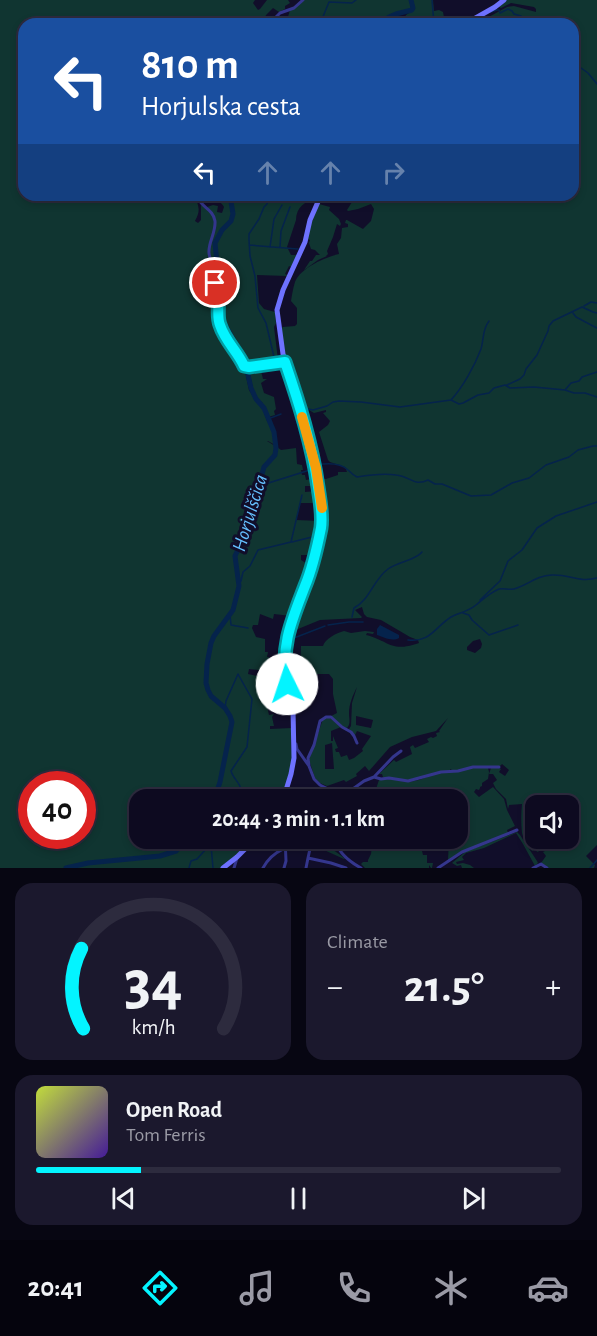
<!DOCTYPE html>
<meta charset="utf-8">
<style>
body{margin:0;font-family:"Alegreya Sans",sans-serif;background:#1b182d;color:#f1f3f6;height:100vh;display:flex;flex-direction:column;font-size:22px;white-space:nowrap}
*{box-sizing:border-box;margin:0}
p{font-size:20px;color:#9a9aa5}
.icon{flex:none;width:33px;height:33px;fill:none;stroke:currentColor;stroke-width:2;stroke-linecap:round;stroke-linejoin:round}
.map{position:relative;height:868px;overflow:hidden}
.side{display:flex;flex-direction:column;gap:15px;padding:15px;background:#070612;flex:1}
.side>*{flex:none}
.guide{position:absolute;left:18px;top:18px;width:561px;height:183px;border-radius:18px;box-shadow:0 3px 9px #0003,0 0 0 2px #2d2b3e;background:#1a4fa0;color:#fff;overflow:hidden}
.controls{position:absolute;left:525px;top:795px;display:grid;gap:12px}
.controls a{display:grid;place-items:center;width:54px;height:54px;border-radius:12px;background:#0d0a20;box-shadow:0 3px 9px #0003,0 0 0 2px #2d2b3e;font-size:30px}
.speed{position:absolute;left:18px;top:771px;display:flex;gap:12px;font-size:30px;font-weight:700;text-align:center}
.speed>*{display:grid;place-content:center;width:78px;height:78px;border-radius:50%;background:#0d0a20;box-shadow:0 3px 9px #0003,0 0 0 2px #2d2b3e;line-height:1}
.speed .limit{border:9px solid #d22;background:#fff;color:#111}
.pin{position:absolute;display:grid;place-items:center;width:51px;height:51px;color:#fff;margin:-26px;border:3px solid #fff;border-radius:50%;box-shadow:0 2px 6px #0007}
.me{position:absolute;width:66px;margin:-33px;rotate:356deg;stroke-linejoin:round;filter:drop-shadow(0 0 4px #0008)}
.turn{display:flex;align-items:center;gap:21px;height:126px;padding:0 24px;font-size:27px}
.turn .icon{width:78px;height:78px;stroke-width:2.5}
.turn b{display:block;font-size:42px;line-height:51px}
.lanes{display:flex;align-items:center;height:57px;padding:0 24px;background:#0003;justify-content:center;gap:30px;direction:ltr}
.lanes .off{opacity:.35}
.big{font-size:45px;font-weight:600;line-height:1.1}
.side .card{flex:1;display:flex;flex-direction:column;justify-content:center;gap:9px;min-width:0;padding:0 21px;border-radius:18px;background:#1b182d}
.side .dial{align-items:center;gap:0}
.dial svg{height:156px;overflow:visible;fill:none;stroke:#2d2b3e;stroke-width:7;stroke-linecap:round;text-anchor:middle}
.dial text{fill:#f1f3f6;stroke:none}
.song{display:flex;align-items:center;gap:18px}
.cover{width:72px;height:72px;border-radius:9px;background:linear-gradient(135deg,hsl(70 70% 55%),hsl(260 70% 35%))}
.played{height:6px;border-radius:3px;background:linear-gradient(90deg,#03f4ff 20%,#2d2b3e 20%)}
.keys{display:flex;justify-content:space-around;direction:ltr}
.heat{display:flex;justify-content:space-between;align-items:center;font-size:33px;direction:ltr}
.side .tiles{flex:1;display:grid;gap:15px;grid-template-columns:1fr 1fr}
.card:last-child{grid-column:span 2}
.trip{position:absolute;left:129px;top:789px;width:339px;height:60px;border-radius:18px;background:#0d0a20;box-shadow:0 3px 9px #0003,0 0 0 2px #2d2b3e;font-weight:600;line-height:60px;text-align:center}
.tabs{display:flex;height:96px;justify-content:space-around;align-items:center;background:#05040d;color:#9a9aa5}
.tabs .icon{width:42px;height:42px}
.tabs .selected{color:#03f4ff}
.tabs b{font-size:27px;color:#f1f3f6}
.map>svg:first-child{display:block}
</style>
<div class="map">
<svg width="597" height="868" viewBox="0 0 597 868">
<rect width="100%" height="100%" fill="#110e2a"/>
<path fill="#103531" fill-rule="evenodd" d="M0,0H255L253,3L258,10L260,9L267,0H288L290,3L285,6V9L279,12L273,8L267,14L259,24H24V195H196C197,207 202,208 195,221L198,223L201,220V205L208,209L214,217L207,207L213,205L218,206L217,212L222,213L224,207C219,198 210,203 202,203L198,195L209,198L215,197L216,195H318L317,199C305,200 296,208 296,220L287,247L291,255H297L291,267L289,266L285,274L287,275V276L257,275L259,303L264,309L275,312L276,323L274,327L278,360L276,362H266L265,364L245,366L246,376L249,390L255,400L261,404L267,421L274,431L275,445L268,441H267L275,446L272,457L262,466V472C267,464 276,458 277,447L281,450L296,448L297,464L302,465L303,470H301L302,475H305L306,480L311,479L312,477H315L317,486H305V492L317,491L319,503H300L296,520L320,521V524L314,534V535L318,536L314,554L309,553L307,555H301V560L309,565V571L291,616L274,614L273,619L260,614L258,625H253L252,628L256,637L265,639V652H268L267,657H269L268,671L249,669L248,674L266,678C267,690 266,703 269,715L274,714L272,717L274,726H270V729L292,728L291,744L292,752V765L281,799L140,800V838L254,839L221,868H0ZM32,784H82V836H32Z
M304,0H409L411,8L406,11L391,14L381,22H377L366,20L353,21L333,19H332L333,22L348,24H286L290,10Z
M413,0H433L434,11L439,10L443,12L445,23L447,24H397L393,20L388,22L387,24H381L395,15L400,22H403L406,15L413,10Z
M506,0H597V845L586,856L595,865L594,868H549L541,863L546,856L543,852L545,851H552L553,848L549,847L537,852L536,849L532,851C529,846 523,839 522,833C521,823 521,813 522,804L509,805L508,809L506,799L496,789L493,783L497,780L493,774H489L491,768H499L501,769L499,772L505,776L509,770L502,764L500,766H487L452,771V770L450,769V771L407,780L383,777L382,774H379L394,760L396,762L412,754L410,747L413,745L415,748L429,742L427,739L431,737L433,738L437,736L436,733L440,732L439,731L448,718L436,731L412,737L390,747L369,771L365,766L356,774L357,776L346,782L344,780L327,786L320,783L315,778L310,763L309,759L323,719L329,717L341,727L331,731V741H333V736L338,748L335,749L336,752H339L341,757L347,755L349,760L354,758L363,751L362,749L371,736L357,731L355,735L349,729L351,726L352,703L357,687C353,695 349,704 349,713C349,720 351,723 347,728L342,726L331,716L337,713L333,694V679L329,674H317L316,681L313,686H303L300,681L301,646H323C325,639 336,633 344,631L351,633L365,631L374,632L373,634L367,633L366,635C390,641 390,653 419,643L418,640L410,637L381,620L367,617L364,614L362,607L355,610L362,617L361,618L320,620L298,629H292L293,622L322,531L323,516L319,482L324,479H326L338,475V472H347L345,467L330,462L328,460L319,432L328,425L330,421L323,413L326,412V410L314,413L309,410L302,411L287,365L280,329L283,327L295,326L297,324V308L291,301C292,295 293,288 295,282C300,268 326,257 339,254L337,244L341,238L342,228L348,227V224L345,223L346,220H347L363,229L371,221L374,209L371,204L358,209L348,211L347,210L352,202L326,198L323,197V195L336,199L339,195H392V197L400,195H573V24H476L507,7L514,6L536,12V9L534,7L511,3L501,8L499,7ZM480,639L482,644L481,648L475,653L467,650V647L473,641ZM356,716L373,720L371,728L356,725ZM332,743L334,769H325V745ZM536,806H568V838H536Z
M319,204L330,207L329,210L339,219L341,224L340,226L337,224L333,237L327,251L328,254L326,256H327L318,260L304,270L310,261H312L316,255H320L315,250L311,249L309,243L310,240L307,239L310,226Z
M277,364H284L292,384L296,401H294L292,392L288,393L281,367Z
M267,368V370L261,371L263,379H267L261,383L264,393L274,397L276,409L274,411L275,415L268,417L262,402L258,400L254,393L249,370Z
M471,768H488L489,772L488,779L482,783V786L480,787V788L479,790L476,789L474,792L479,797L493,787L504,799L507,810L515,826L507,830L508,833L463,851L449,861L448,860L449,839L458,838V800H352L354,796L376,789L379,780L391,779L409,782L419,780L434,774Z
M517,832L520,835L537,861L538,863L535,866L523,844L516,833L484,848L466,853L462,857L464,860L456,862L457,864L463,863L470,865L474,868H462L461,865L457,866L452,863L465,852Z
M373,838L419,839V847H421V839H433L432,847L425,846V850L422,851L423,855H427V863H433L432,868H431L429,865V868H365L361,864L363,862H368V860L371,854Z
M315,839H325L323,842C330,849 338,852 345,859H344L313,845Z"/>
<path fill="#05234c" d="M380,625L399,635V638C392,642 383,637 377,635V629Z"/>
<g fill="none" stroke-linecap="round" stroke-linejoin="round">
<path stroke="#05234c" stroke-width="1.5" d="M432,0L434,24
M491,12L497,10H499L500,13L508,9L512,11L514,14L521,16L529,23H534L536,24
M320,24L329,2L352,3L356,0
M573,59L574,63L588,73L597,84
M270,195L267,204L264,207L259,219L249,234V240L250,256L255,276L258,308L266,323L275,361
M249,245L298,249
M270,247L274,219L282,205
M280,247L281,231L290,207
M584,306L591,302L597,303
M573,313L576,317L597,328
M247,369L275,366
M507,385L520,379L524,375L526,369L537,355L548,331L549,326L553,321L582,307L593,312L597,313
M565,390L571,383L579,381L582,377L597,372
M451,400C463,387 475,365 481,349C484,339 482,330 489,321
M303,408L313,410L327,406L333,402L339,401L361,402L400,407L451,400L459,404L463,403L478,395L489,393L494,388L505,385L510,388L534,387L565,390L574,393H585L597,397
M268,419L281,414
M317,465C328,463 340,463 348,470C351,473 353,475 357,477C369,475 383,473 396,475C410,476 414,487 428,480L435,484H442L471,496L491,495L512,483L529,478L546,465L569,457L578,450L593,446H597
M259,486L313,469
M292,542L312,537
M238,585L241,581L243,572L250,566L258,550L291,542L302,495
M480,600L500,581L508,561L522,550L537,528L556,516L597,502
M463,613L469,615L472,620L489,635L518,625
M230,615L231,625L248,628
M352,617L354,608C370,600 373,580 388,569C398,562 416,560 422,552
M328,625L349,622H363
M294,638L325,626
M408,640C430,643 435,627 451,617C459,613 469,611 476,605C482,600 491,592 499,589C505,588 511,591 517,588C531,583 536,576 552,575C569,574 579,583 597,578
M225,708L226,701L238,674L252,699L247,747L231,771C234,782 247,785 237,800
M211,845L213,868
M189,868L191,861L197,859L206,849L218,841V838
M590,868L597,860"/>
<path stroke="#05234c" stroke-width="5" d="M321,24L331,21L380,23L389,17L396,14L412,10L413,8L411,0
M214,800L220,782L232,722L230,716L225,708L211,696L208,690L206,683L207,664L211,643L214,636L233,610L239,586L235,556L243,539L245,526L250,517L264,467L275,455L276,448L274,432L264,408L256,399L251,388L245,362L220,315V293L215,243L222,230L231,221L233,214L230,195
M66,868L88,863L160,856L176,851L188,838"/>
<path stroke="#34368d" stroke-width="3" d="M269,24L280,13L294,8L303,0
M197,195C199,207 213,208 215,221C216,233 208,242 209,253C209,257 212,262 213,266C216,276 217,288 218,298C219,308 216,317 220,326C226,341 238,352 244,366L249,367L285,362
M296,744L297,749L309,766L314,779L320,785L328,789L333,796L331,800
M309,766L308,758L314,745L320,721L326,717H331L342,727L351,732L354,736L357,743
M374,777L381,779L389,778L408,781L441,772L458,771L473,767H499
M333,796L350,791L364,781L374,777L393,757L401,751
M294,800L295,797
M335,838C337,852 350,862 361,868
M343,838L354,848H358L360,847L361,838
M311,844L308,858L331,863L346,868
M234,868L237,858
M263,868C272,851 292,842 311,844L313,838
M284,868L286,861L285,838
M306,868L308,858
M438,868L462,852L517,830
M533,868L541,864L547,868"/>
<path stroke="#6e72ff" stroke-width="5" d="M465,24L495,7L504,0
M283,800L291,774L294,758L293,710L285,673V655L287,639L294,613L312,567L320,532L322,514L316,468L294,386L283,354L277,310L283,290L305,242L310,220L321,195
M223,868L237,857L256,838"/>
</g>
<g fill="none" stroke-linecap="round" stroke-linejoin="round">
<defs>
<path id="route" d="M215,283C216,289 218,295 218,302C219,310 217,318 220,325C225,341 238,352 244,366L249,367L285,362C299,403 312,444 318,487C320,501 323,514 321,528C317,548 313,567 305,586C292,620 280,646 287,684"/>
</defs>
<use href="#route" stroke="#029fa6" stroke-width="15"/>
<use href="#route" stroke="#03f4ff" stroke-width="10"/>
<path stroke="#f59e0b" stroke-width="10" d="M302,417L316,468L322,508"/>
</g>
<g text-anchor="middle" dominant-baseline="central" stroke-width="6" stroke-linejoin="round" paint-order="stroke">
<g font-size="20" font-style="italic" fill="#65c0ff" stroke="#110e2a">
<text transform="translate(250 513) rotate(-73)">Horjulščica</text>
</g>
</g>
</svg>
<div class="controls">
<a><svg class="icon" aria-label="sound" viewBox="0 0 24 24"><path d="M4 9h4l5-4v14l-5-4H4zM17 9q2 3 0 6"/></svg></a>
</div>
<div class="speed"><div class="limit">40</div></div>
<div class="pin" style="left:215px;top:283px;background:#d93025"><svg class="icon" aria-label="arrive" viewBox="0 0 24 24"><path d="M6 21V4h12l-3 4 3 4H6"/></svg></div>
<svg class="me" style="left:287px;top:684px" viewBox="-20 -20 40 40"><circle r="19" fill="#fff"/><path d="M0-13L10 11 0 6-10 11z" fill="#03f4ff"/></svg>
<div class="trip">20:44 · 3 min · 1.1 km</div>
<div class="guide">
<div class="turn"><svg class="icon" aria-label="left" viewBox="0 0 24 24"><path d="M17 20v-9H6M10 6l-5 5 5 5"/></svg><div><b>810 m</b>Horjulska cesta</div></div>
<div class="lanes"><svg class="icon" aria-label="left" viewBox="0 0 24 24"><path d="M17 20v-9H6M10 6l-5 5 5 5"/></svg><svg class="icon off" aria-label="ahead" viewBox="0 0 24 24"><path d="M12 20V5M6 11l6-6 6 6"/></svg><svg class="icon off" aria-label="ahead" viewBox="0 0 24 24"><path d="M12 20V5M6 11l6-6 6 6"/></svg><svg class="icon off" aria-label="right" viewBox="0 0 24 24"><path d="M7 20v-9h11M14 6l5 5-5 5"/></svg></div>
</div>
</div>
<section class="side">
<div class="tiles">
<div class="card dial"><svg viewBox="0 0 100 80">
<path d="M14 69A42 42 0 1 1 86 69"/>
<path d="M14 69A42 42 0 0 1 13 28" stroke="#03f4ff"/>
<text x="50" y="56" font-size="32" font-weight="700">34</text>
<text x="50" y="72" font-size="11">km/h</text>
</svg></div>
<div class="card"><p>Climate</p>
<div class="heat"><a>−</a><b class="big">21.5°</b><a>+</a></div>
</div>
<div class="card">
<div class="song"><i class="cover"></i><div><b>Open Road</b><p>Tom Ferris</p></div></div>
<div class="played"></div>
<div class="keys"><svg class="icon" aria-label="previous" viewBox="0 0 24 24"><path d="M18 5L8 12l10 7zM5 5v14"/></svg><svg class="icon" aria-label="pause" viewBox="0 0 24 24"><path d="M8 5v14M16 5v14"/></svg><svg class="icon" aria-label="next" viewBox="0 0 24 24"><path d="M6 5l10 7-10 7zM19 5v14"/></svg></div>
</div>
</div>
</section>
<nav class="tabs">
<b>20:41</b>
<svg class="icon selected" aria-label="directions" viewBox="0 0 24 24"><path d="M12 3l9 9-9 9-9-9zM9 14v-3h6M13 9l2 2-2 2"/></svg>
<svg class="icon" aria-label="music" viewBox="0 0 24 24"><path d="M9 18V5l10-2v13"/><circle cx="6" cy="18" r="3"/><circle cx="16" cy="16" r="3"/></svg>
<svg class="icon" aria-label="phone" viewBox="0 0 24 24"><path d="M5 4h4l2 5-3 2q2 4 5 5l2-3 5 2v4C11 20 4 13 5 4z"/></svg>
<svg class="icon" aria-label="climate" viewBox="0 0 24 24"><path d="M12 3v18M4 7l16 10M4 17L20 7"/></svg>
<svg class="icon" aria-label="car" viewBox="0 0 24 24"><path d="M5 17H2v-5l4-1 3-4h7l3 4 3 1v5h-3M9 17h6M6 11h13"/><circle cx="7" cy="17" r="2"/><circle cx="17" cy="17" r="2"/></svg>
</nav>
